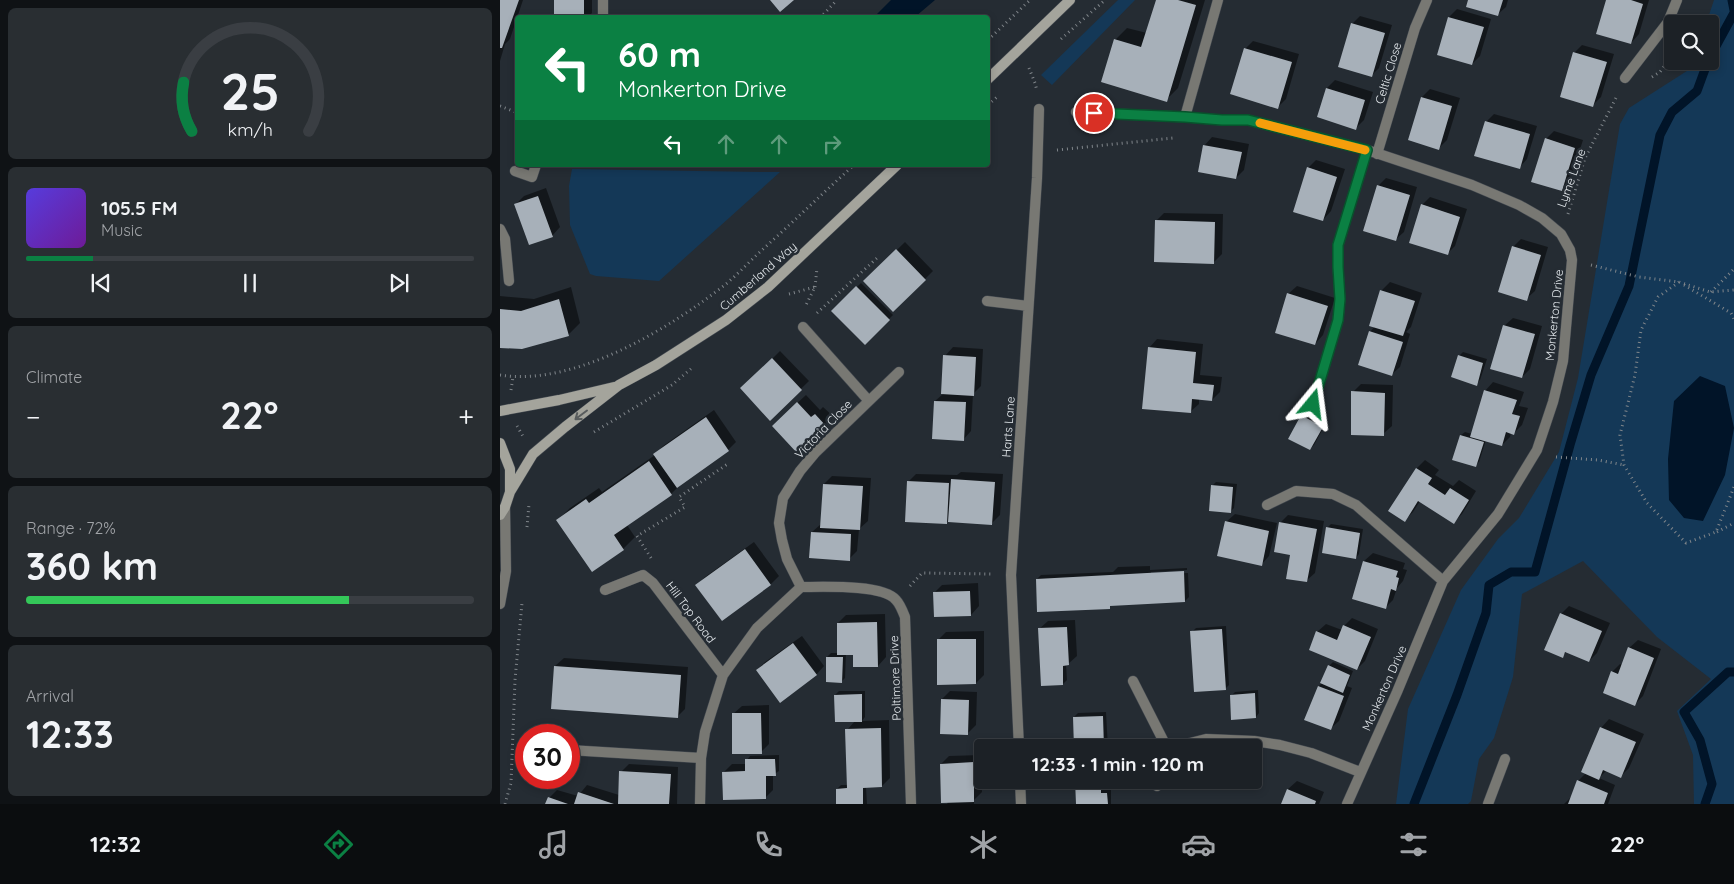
<!DOCTYPE html>
<meta charset="utf-8">
<style>
body{margin:0;font-family:Quicksand,sans-serif;background:#292e32;color:#f1f3f6;height:100vh;display:flex;flex-direction:column;font-size:19px;white-space:nowrap}
*{box-sizing:border-box;margin:0}
p{font-size:16px;color:#a0a3a7}
.icon{flex:none;width:28px;height:28px;fill:none;stroke:currentColor;stroke-width:2;stroke-linecap:round;stroke-linejoin:round}
.map{position:relative;flex:1;overflow:hidden}
.side{display:flex;flex-direction:column;gap:8px;padding:8px;background:#0f1215;width:500px}
.side>*{flex:none}
.banner{position:absolute;left:15px;top:15px;width:475px;height:152px;border-radius:5px;box-shadow:0 2px 8px #0003,0 0 0 1px #3a3e43;background:#0b8043;color:#fff;overflow:hidden}
.fabs{position:absolute;left:1164px;top:15px;display:grid;gap:10px}
.fabs a{display:grid;place-items:center;width:55px;height:55px;border-radius:5px;background:#1c2126;box-shadow:0 2px 8px #0003,0 0 0 1px #3a3e43;font-size:25px}
.speed{position:absolute;left:15px;top:724px;display:flex;gap:10px;font-size:25px;font-weight:700;text-align:center}
.speed>*{display:grid;place-content:center;width:65px;height:65px;border-radius:50%;background:#1c2126;box-shadow:0 2px 8px #0003,0 0 0 1px #3a3e43;line-height:1}
.speed .limit{border:8px solid #d22;background:#fff;color:#111}
.pin{position:absolute;display:grid;place-items:center;width:42px;height:42px;color:#fff;margin:-21px;border:2px solid #fff;border-radius:50%;box-shadow:0 1px 5px #0007}
.me{position:absolute;width:55px;margin:-28px;rotate:16deg;stroke-linejoin:round;filter:drop-shadow(0 0 4px #0008)}
.turn{display:flex;align-items:center;gap:18px;height:105px;padding:0 20px;font-size:22px}
.turn .icon{width:65px;height:65px;stroke-width:2.5}
.turn b{display:block;font-size:35px;line-height:42px}
.lanes{display:flex;align-items:center;height:48px;padding:0 20px;background:#0003;justify-content:center;gap:25px;direction:ltr}
.lanes .off{opacity:.35}
.big{font-size:38px;font-weight:700;line-height:1.1}
.side .card{flex:1;display:flex;flex-direction:column;justify-content:center;gap:8px;min-width:0;padding:0 18px;border-radius:8px;background:#292e32}
.side .dial{align-items:center;gap:0}
.dial svg{height:130px;overflow:visible;fill:none;stroke:#3a3e43;stroke-width:7;stroke-linecap:round;text-anchor:middle}
.dial text{fill:#f1f3f6;stroke:none}
.song{display:flex;align-items:center;gap:15px}
.cover{width:60px;height:60px;border-radius:8px;background:linear-gradient(135deg,hsl(250 70% 55%),hsl(280 70% 35%))}
.played{height:5px;border-radius:2px;background:linear-gradient(90deg,#0b8043 15%,#3a3e43 15%)}
.keys{display:flex;justify-content:space-around;direction:ltr}
.heat{display:flex;justify-content:space-between;align-items:center;font-size:28px;direction:ltr}
.charge{height:8px;border-radius:4px;background:linear-gradient(90deg,#34c759 72%,#3a3e43 0)}
.trip{position:absolute;left:474px;top:739px;width:288px;height:50px;border-radius:5px;background:#1c2126;box-shadow:0 2px 8px #0003,0 0 0 1px #3a3e43;font-weight:700;line-height:50px;text-align:center}
.tab-bar{display:flex;height:80px;justify-content:space-around;align-items:center;background:#0b0d0f;color:#a0a3a7}
.tab-bar .icon{width:35px;height:35px}
.tab-bar .on{color:#0b8043}
.tab-bar b{font-size:22px;color:#f1f3f6}
main{display:flex;flex:1;min-height:0}
.map>svg:first-child{display:block}
</style>
<main>
<section class="side">
<div class="card dial"><svg viewBox="0 0 100 80">
<path d="M14 69A42 42 0 1 1 86 69"/>
<path d="M14 69A42 42 0 0 1 9 39" stroke="#0b8043"/>
<text x="50" y="56" font-size="32" font-weight="700">25</text>
<text x="50" y="72" font-size="11">km/h</text>
</svg></div>
<div class="card">
<div class="song"><i class="cover"></i><div><b>105.5 FM</b><p>Music</p></div></div>
<div class="played"></div>
<div class="keys"><svg class="icon" aria-label="previous" viewBox="0 0 24 24"><path d="M18 5L8 12l10 7zM5 5v14"/></svg><svg class="icon" aria-label="pause" viewBox="0 0 24 24"><path d="M8 5v14M16 5v14"/></svg><svg class="icon" aria-label="next" viewBox="0 0 24 24"><path d="M6 5l10 7-10 7zM19 5v14"/></svg></div>
</div>
<div class="card"><p>Climate</p>
<div class="heat"><a>−</a><b class="big">22°</b><a>+</a></div>
</div>
<div class="card"><p>Range · 72%</p><b class="big">360 km</b><div class="charge"></div></div>
<div class="card"><p>Arrival</p><b class="big">12:33</b></div>
</section>
<div class="map">
<svg width="1234" height="804" viewBox="0 0 1234 804">
<rect width="100%" height="100%" fill="#252c33"/>
<path fill="#143857" d="M618,0H635L552,85L541,75Z
M1214,0H1234V804H1194L1193,755L1177,711L1211,679L1157,637L1083,561L1022,594L1013,677L994,738L979,759L971,801L968,804H896L908,709L961,590L998,539L1019,518L1059,452L1078,378L1120,124L1129,108L1190,69L1192,61H1210V24H1206Z
M72,169L261,172H280L159,281L96,276L90,274L70,225L69,186Z"/>
<path fill="#011428" d="M391,0H435L415,17H374Z
M1200,376L1225,386L1234,428L1225,475L1203,521L1184,518L1169,500L1168,459L1174,401Z"/>
<path fill="#0007" d="M0,0H23L10,39L5,44L0,61Z
M55,0H92V13L87,18H55Z
M657,0H705L678,88L666,100L615,40L627,28L647,33Z
M969,0H1008L1006,7L997,15Z
M1107,0H1149L1139,34L1131,43Z
M957,9L991,19L980,56L972,64L949,17Z
M860,16L892,25L879,68L871,76L852,24Z
M753,41L799,54L786,99L778,107L745,49Z
M1082,45L1114,54L1101,97L1093,105L1074,53Z
M835,80L873,92L864,120L856,128L827,88Z
M930,89L960,98L947,140L939,148L922,97Z
M994,114L1037,126L1027,159L1019,168L986,122Z
M1054,131L1083,140L1070,181L1062,189L1046,139Z
M712,137L749,144L744,170L736,178L704,146Z
M816,160L845,169L831,211L823,220L808,168Z
M886,178L917,187L904,232L895,240L878,186Z
M46,188L60,227L52,236L16,204L24,196Z
M930,197L967,209L955,246L947,254L922,205Z
M664,213L723,214L722,254L714,262L656,221Z
M1021,239L1048,247L1035,291L1026,299L1013,247Z
M405,242L433,271L393,311L365,281Z
M890,282L922,293L911,327L906,332L910,334L900,367L891,375L870,332L875,326L881,291Z
M361,283L393,315L365,343L333,311Z
M797,286L835,298L823,335L815,344L788,294Z
M71,287L80,323L68,335L0,347V296L34,299Z
M1013,318L1042,326L1030,369L1022,377L1004,326Z
M657,339L703,344L700,375L722,377L720,392L712,400L699,399V404L690,412L649,348Z
M453,347L483,349L481,386L473,394L471,431L463,440L435,401L443,394L445,356Z
M280,351L309,381L270,419L242,389Z
M963,352L987,359L980,380L976,384L959,356Z
M993,382L1024,392L1019,406L1028,408L1022,425L1014,433L1011,432L1010,437L1002,445L986,440L979,462L975,465L961,435L965,432L972,434L985,391Z
M861,384L893,385L892,426L883,434L853,392Z
M306,395L320,410L323,407L334,417L298,452L281,418Z
M214,410L236,442L228,450L183,482L171,494L127,525L135,537L123,549L58,520L70,508L99,488L102,492L155,455L163,446Z
M806,412L826,423L814,445L810,449L802,416Z
M925,460L939,470L935,475L953,486L959,480L976,491L962,514L954,522L920,501L913,512L905,520L917,468Z
M461,472L503,474L500,515L492,523L449,521L446,523L408,482L416,474L457,475Z
M332,476L371,478L368,521L359,529L357,551L349,559L312,532L321,524L324,484Z
M716,482L737,484L734,508L730,512L712,486Z
M735,514L777,523L769,556L761,565L726,522Z
M788,515L824,521L815,573L806,581L791,554L780,523Z
M831,524L863,529L859,554L856,558L827,528Z
M254,542L279,576L271,584L222,620L197,585L205,577Z
M873,553L905,563L903,569L907,570L903,581L897,588L893,600L885,608L854,598L864,561Z
M650,566V570L687,568V570L651,572V574L688,573L689,597L685,601L612,605L609,607L537,579L541,575L613,572L618,567Z
M478,583L479,606L471,615L434,593L442,585Z
M1069,606L1110,623L1097,653L1089,661L1067,651L1062,656L1061,614Z
M385,614L386,657L378,666L354,653H346L345,678L342,681L327,657L331,653H338V623L346,615Z
M852,618L878,629L865,661L857,669L817,632L826,624L842,630L844,626Z
M575,620L577,656L568,664H566L567,680L563,684L539,629L548,621Z
M726,626L729,685L725,689L692,632L696,628Z
M484,631V675L476,683L438,640L446,632Z
M302,636L324,666L316,675L257,670L265,662Z
M1138,640L1161,649L1143,696L1135,704L1112,672L1120,664L1123,665L1129,648Z
M64,658L188,667L185,709L177,717L55,666Z
M833,662L853,671L847,686L852,688L839,721L830,729L819,686L822,683L829,666Z
M758,690L759,713L756,717L731,696L735,692Z
M339,691H365V717L362,721L389,720L390,778L382,786L366,787L367,804H337V789L341,785H348L347,730L355,721L335,695Z
M450,691L477,692L476,725L468,733L442,699Z
M269,705V744L261,752L233,714L242,706Z
M606,712L608,748H575L574,717L578,713Z
M1109,719L1144,734L1129,768L1121,776L1107,770L1099,778L1115,785L1108,804H1064L1073,795L1078,781L1086,773L1101,728Z
M279,755V771L273,775V790L265,798L224,772L232,764H247V760L250,756Z
M481,755L482,792L474,800V804H447L449,801L441,764L449,756Z
M129,764L178,767L177,804H47L49,798L57,790L78,796L87,785L119,795L121,772Z
M576,780H604V790L611,789V804H577Z
M797,781L824,792L819,804H782L788,789Z"/>
<g fill="none" stroke-linecap="round" stroke-linejoin="round">
<path stroke="#011428" stroke-width="9" d="M1232,0L1234,10
M1210,57L1234,13
M914,804L957,695L986,613L989,585L1011,572H1035L1070,445L1091,375L1129,286L1160,135L1172,112L1197,91L1208,61
M1205,804L1212,784L1200,740L1184,712L1228,672H1234"/>
</g>
<path fill="#a7b0b9" d="M0,0H19L2,48H0Z
M54,0H84V18H54Z
M270,0H294L280,12Z
M656,0H678L696,5L667,102L601,82L614,39L641,47Z
M968,0H1003L998,16L966,7Z
M1106,0H1131L1143,4L1131,44L1096,34Z
M948,17L984,27L972,65L937,55Z
M851,23L885,33L872,77L838,67Z
M744,48L792,62L778,109L730,94Z
M1073,52L1107,62L1093,107L1060,97Z
M826,88L865,100L856,130L817,117Z
M921,97L952,106L939,150L908,140Z
M985,121L1030,134L1020,169L974,156Z
M1045,138L1075,148L1062,191L1031,182Z
M703,145L742,152L736,179L698,172Z
M807,167L837,177L823,221L793,212Z
M877,185L910,195L896,241L863,231Z
M38,196L53,237L29,245L14,204Z
M921,204L960,217L948,255L909,243Z
M655,220L715,222L714,264L654,262Z
M1012,246L1041,255L1027,301L998,292Z
M396,249L426,280L393,312L363,281Z
M356,286L390,320L365,345L331,311Z
M880,290L915,301L903,336L869,326Z
M787,293L828,306L815,345L775,333Z
M59,299L69,336L22,349L0,348V309L21,311Z
M1003,325L1035,334L1022,378L990,369Z
M869,331L903,342L892,376L858,365Z
M648,347L696,352L693,383L714,385L712,401L692,399L691,413L642,409Z
M443,355L476,357L474,396L441,394Z
M958,355L983,363L977,386L951,377Z
M272,358L302,390L270,421L240,388Z
M984,390L1017,400L1012,414L1020,416L1014,435L1006,432L1002,446L970,437Z
M851,391L885,393L884,436L851,435Z
M434,401L466,402L464,441L432,439Z
M297,402L311,417L315,414L326,426L298,454L272,426Z
M801,415L823,427L810,450L788,439Z
M206,417L229,451L177,488L153,454Z
M960,435L984,442L976,467L952,460Z
M149,461L172,495L114,535L124,550L92,572L56,520L86,499L89,503Z
M916,468L932,478L928,484L945,495L950,488L969,500L954,524L918,501L905,522L888,511Z
M451,479L495,482L492,525L448,522Z
M407,481L449,483L447,524L405,522Z
M323,484L363,486L360,530L320,528Z
M711,485L733,487L731,513L709,511Z
M725,521L769,531L762,566L717,556Z
M779,522L817,529L807,582L786,579L790,555L774,552Z
M826,527L860,533L856,559L822,553Z
M311,532L351,534L350,561L309,558Z
M245,549L271,585L222,621L195,585Z
M863,561L898,571L896,577L899,578L896,591L891,589L886,609L852,599Z
M684,571L685,602L610,606V609L537,612L536,579Z
M470,591L471,616L434,617L433,592Z
M1060,613L1102,631L1089,662L1065,652L1063,658L1044,650Z
M377,622L378,667H353V655H337V623Z
M843,625L871,637L857,670L809,650L816,631L837,640Z
M567,627L569,665L563,666V685L541,686L538,628Z
M722,629L726,690L694,692L690,631Z
M437,639H476V684L437,685Z
M293,643L317,675L280,703L256,670Z
M1128,647L1154,658L1135,706L1103,693L1111,671L1118,674Z
M326,657H343L342,683L326,682Z
M828,665L850,675L843,693L820,683Z
M54,666L181,675L178,718L51,709Z
M818,686L844,696L831,730L804,720Z
M755,693L756,718L731,720L730,695Z
M362,694V722H335L334,695Z
M441,699L469,700L468,735L440,734Z
M232,713H261L262,754H232Z
M603,716L604,748H574L573,717Z
M1100,727L1136,742L1121,778L1103,770L1099,780L1081,772Z
M381,728L382,787L363,788V804H336V789L347,788L345,729Z
M245,759H275L276,776H266V799L223,800L222,772L245,771Z
M474,762V802L441,803L440,764Z
M119,771L171,774L169,804H118Z
M575,780H601V793H607L608,804H576Z
M1077,780L1108,793L1104,804H1068Z
M787,789L816,801L815,804H781Z
M78,792L114,804H74Z
M48,797L68,804H45Z"/>
<g fill="none" stroke-linecap="round" stroke-linejoin="round">
<defs>
<path id="lane" d="M0,229L5,239L9,281"/>
<path id="street" d="M103,0V18
M1125,78L1168,22L1177,0
M576,112L685,117L722,120H748L867,150L972,185L1019,205L1042,218L1061,234L1070,250L1072,260L1063,361L1053,402L1037,450L998,514L943,581L897,692L847,804
M685,117L718,0
M877,154L915,28L927,0
M15,171L32,177L36,165
M487,301L528,306
M303,327L368,400
M813,404L838,320L840,299L838,267V245L867,150
M767,505L796,491L833,494L856,505L943,581
M301,587L287,559L282,540L279,523L283,498L300,471L315,453L399,372
M105,590L143,575L153,583L223,675
M0,604L6,571L5,507
M633,681L667,748
M519,748L511,575L537,178L539,109
M670,748L706,739L754,741L780,745L811,753L860,772
M69,750L201,758
M520,780L521,804
M657,786L659,780
M200,804L201,758L205,732L223,675L257,628L301,587C322,587 383,584 396,600C400,604 403,612 405,617L411,804
M988,804L1005,759"/>
<path id="secondary" d="M488,79L570,0
M0,411L59,400L114,387
M0,443L10,469V491
M0,515L5,507L10,492L33,454L65,427L119,385L156,365L226,320L268,287L397,165"/>
</defs>
<use href="#lane" stroke="#444a51" stroke-width="11"/>
<use href="#street" stroke="#444a51" stroke-width="11"/>
<use href="#secondary" stroke="#444a51" stroke-width="11"/>
<path stroke="#80868b" stroke-width="3" stroke-dasharray="1 4" stroke-linecap="butt" d="M320,18L337,0
M561,39L605,0
M488,40L530,0
M529,68L535,83L537,91
M1152,77L1160,72L1172,56
M488,105L497,97
M0,106L18,113
M557,150L673,138
M1068,214L1085,158L1117,96
M1091,265L1139,277L1179,282L1210,292L1234,290
M1179,282L1158,297L1141,330L1135,375L1120,435L1124,465L1147,503L1186,543L1216,532L1234,487
M1184,285L1231,313L1234,319
M315,287L317,268
M1211,292L1234,269
M289,294L315,287L305,307
M317,313L377,258
M0,375C75,387 170,328 226,284C239,273 250,261 262,250C293,222 323,193 354,165
M11,390L13,377
M17,426L24,438
M94,432L172,385L193,367
M1056,457L1098,460L1124,465
M27,527L29,504
M1217,532L1234,523
M151,558L137,536L185,507L179,497L229,463
M410,586L422,573L491,574
M5,804L11,783L15,680L22,603"/>
<use href="#lane" stroke="#787873" stroke-width="10"/>
<use href="#street" stroke="#787873" stroke-width="10"/>
<use href="#secondary" stroke="#a4a49c" stroke-width="10"/>
</g>
<defs><path id="oneway-shaft" d="M-6 0H5M1.5-3L5.5 0L1.5 3" fill="none" stroke-width="1.6" stroke-linecap="round" stroke-linejoin="round" transform="scale(1.25)"/></defs>
<use stroke="#585c5d" href="#oneway-shaft" transform="translate(81 415) rotate(143)"/>
<g fill="none" stroke-linecap="round" stroke-linejoin="round">
<defs>
<path id="route" d="M594,113L685,117L722,120H748L867,150L838,245V267L840,299L838,320L813,404"/>
</defs>
<use href="#route" stroke="#07532c" stroke-width="12"/>
<use href="#route" stroke="#0b8043" stroke-width="9"/>
<path stroke="#f59e0b" stroke-width="9" d="M760,123L865,150"/>
</g>
<g text-anchor="middle" dominant-baseline="central" stroke-width="5" stroke-linejoin="round" paint-order="stroke">
<g font-size="12" fill="#e4e9ed" stroke="#252c33">
<text transform="translate(888 73) rotate(-73)">Celtic Close</text>
<text transform="translate(1071 178) rotate(-70)">Lyme Lane</text>
<text transform="translate(258 276) rotate(-41)">Cumberland Way</text>
<text transform="translate(1054 315) rotate(-84)">Monkerton Drive</text>
<text transform="translate(508 427) rotate(-86)">Harts Lane</text>
<text transform="translate(323 429) rotate(-46)">Victoria Close</text>
<text transform="translate(191 612) rotate(53)">Hill Top Road</text>
<text transform="translate(395 678) rotate(-92)">Poltimore Drive</text>
<text transform="translate(884 688) rotate(-66)">Monkerton Drive</text>
</g>
</g>
</svg>
<div class="fabs">
<a><svg class="icon" aria-label="search" viewBox="0 0 24 24"><circle cx="10" cy="10" r="6"/><path d="M15 15l6 6"/></svg></a>
</div>
<div class="speed"><div class="limit">30</div></div>
<div class="pin" style="left:594px;top:113px;background:#d93025"><svg class="icon" aria-label="arrive" viewBox="0 0 24 24"><path d="M6 21V4h12l-3 4 3 4H6"/></svg></div>
<svg class="me" style="left:813px;top:404px" viewBox="-20 -20 40 40"><path d="M0-17L14 15 0 8-14 15z" fill="#0b8043" stroke="#fff" stroke-width="4"/></svg>
<div class="trip">12:33 · 1 min · 120 m</div>
<div class="banner">
<div class="turn"><svg class="icon" aria-label="left" viewBox="0 0 24 24"><path d="M17 20v-9H6M10 6l-5 5 5 5"/></svg><div><b>60 m</b>Monkerton Drive</div></div>
<div class="lanes"><svg class="icon" aria-label="left" viewBox="0 0 24 24"><path d="M17 20v-9H6M10 6l-5 5 5 5"/></svg><svg class="icon off" aria-label="ahead" viewBox="0 0 24 24"><path d="M12 20V5M6 11l6-6 6 6"/></svg><svg class="icon off" aria-label="ahead" viewBox="0 0 24 24"><path d="M12 20V5M6 11l6-6 6 6"/></svg><svg class="icon off" aria-label="right" viewBox="0 0 24 24"><path d="M7 20v-9h11M14 6l5 5-5 5"/></svg></div>
</div>
</div>
</main>
<nav class="tab-bar">
<b>12:32</b>
<svg class="icon on" aria-label="directions" viewBox="0 0 24 24"><path d="M12 3l9 9-9 9-9-9zM9 14v-3h6M13 9l2 2-2 2"/></svg>
<svg class="icon" aria-label="music" viewBox="0 0 24 24"><path d="M9 18V5l10-2v13"/><circle cx="6" cy="18" r="3"/><circle cx="16" cy="16" r="3"/></svg>
<svg class="icon" aria-label="phone" viewBox="0 0 24 24"><path d="M5 4h4l2 5-3 2q2 4 5 5l2-3 5 2v4C11 20 4 13 5 4z"/></svg>
<svg class="icon" aria-label="climate" viewBox="0 0 24 24"><path d="M12 3v18M4 7l16 10M4 17L20 7"/></svg>
<svg class="icon" aria-label="car" viewBox="0 0 24 24"><path d="M5 17H2v-5l4-1 3-4h7l3 4 3 1v5h-3M9 17h6M6 11h13"/><circle cx="7" cy="17" r="2"/><circle cx="17" cy="17" r="2"/></svg>
<svg class="icon" aria-label="filters" viewBox="0 0 24 24"><path d="M4 7h16M4 17h16"/><circle cx="9" cy="7" r="2"/><circle cx="15" cy="17" r="2"/></svg>
<b>22°</b>
</nav>
